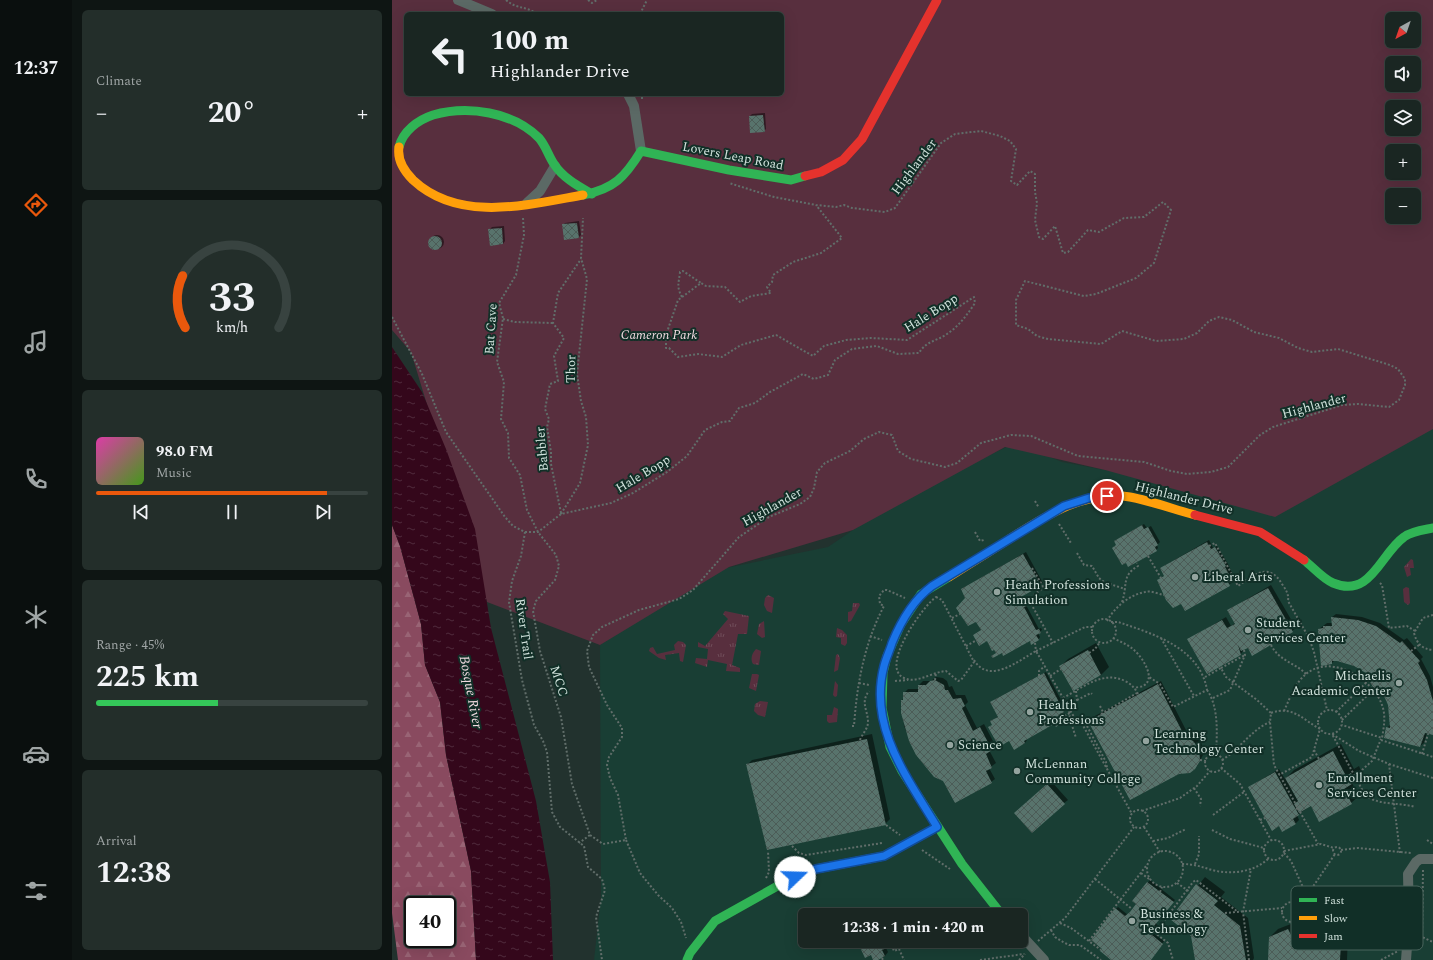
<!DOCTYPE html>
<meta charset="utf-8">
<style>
body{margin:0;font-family:Spectral,serif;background:#232e2a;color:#f1f3f6;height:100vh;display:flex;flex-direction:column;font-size:15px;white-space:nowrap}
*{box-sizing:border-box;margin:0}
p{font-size:13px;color:#9fa5a5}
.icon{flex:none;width:22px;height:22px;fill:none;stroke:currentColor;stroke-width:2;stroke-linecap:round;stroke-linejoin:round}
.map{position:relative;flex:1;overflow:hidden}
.sheet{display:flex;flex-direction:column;gap:10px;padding:10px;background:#0e1513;width:320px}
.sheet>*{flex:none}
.banner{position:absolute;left:12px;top:12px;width:380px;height:84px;border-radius:6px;box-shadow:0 4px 16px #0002,0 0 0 1px #384340;background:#1a2622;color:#f1f3f6;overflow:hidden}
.needle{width:26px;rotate:220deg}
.controls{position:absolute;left:993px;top:12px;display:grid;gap:8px}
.controls a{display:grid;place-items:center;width:36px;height:36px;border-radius:6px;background:#1a2622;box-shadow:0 4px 16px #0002,0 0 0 1px #384340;font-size:20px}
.speed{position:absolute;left:12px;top:896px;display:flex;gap:8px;font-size:20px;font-weight:700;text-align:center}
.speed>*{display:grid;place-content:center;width:52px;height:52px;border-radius:50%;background:#1a2622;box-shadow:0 4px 16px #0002,0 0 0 1px #384340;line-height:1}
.speed .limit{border:2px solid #111;border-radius:6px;background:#fff;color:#111}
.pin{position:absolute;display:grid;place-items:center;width:34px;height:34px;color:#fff;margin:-17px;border:2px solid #fff;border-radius:50%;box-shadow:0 1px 4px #0007}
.me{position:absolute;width:44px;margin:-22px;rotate:69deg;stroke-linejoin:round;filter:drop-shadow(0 0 3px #0008)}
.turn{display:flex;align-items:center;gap:14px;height:84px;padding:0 20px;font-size:18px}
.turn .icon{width:52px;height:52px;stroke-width:2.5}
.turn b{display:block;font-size:28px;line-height:34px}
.big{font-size:30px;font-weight:700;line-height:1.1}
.sheet .tile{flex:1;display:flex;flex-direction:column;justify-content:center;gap:6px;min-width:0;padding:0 14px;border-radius:6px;background:#232e2a}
.sheet .dial{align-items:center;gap:0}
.dial svg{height:104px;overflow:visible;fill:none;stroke:#384340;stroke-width:7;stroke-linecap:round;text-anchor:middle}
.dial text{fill:#f1f3f6;stroke:none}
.song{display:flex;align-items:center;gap:12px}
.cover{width:48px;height:48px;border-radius:6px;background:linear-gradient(135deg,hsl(320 70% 55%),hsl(100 70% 35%))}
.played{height:4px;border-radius:2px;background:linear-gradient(90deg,#ea580c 85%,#384340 85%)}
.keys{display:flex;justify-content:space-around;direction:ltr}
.heat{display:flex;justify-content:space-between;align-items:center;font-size:22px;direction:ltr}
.charge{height:6px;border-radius:3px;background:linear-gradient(90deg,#34c759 45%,#384340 0)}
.trip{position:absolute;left:406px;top:908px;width:230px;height:40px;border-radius:6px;background:#1a2622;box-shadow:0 4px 16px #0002,0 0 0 1px #384340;font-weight:700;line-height:40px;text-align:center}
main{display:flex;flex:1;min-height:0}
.tab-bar{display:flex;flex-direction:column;width:72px;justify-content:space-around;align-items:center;background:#0a0f0e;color:#9fa5a5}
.tab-bar .icon{width:28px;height:28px}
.tab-bar .on{color:#ea580c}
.tab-bar b{font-size:18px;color:#f1f3f6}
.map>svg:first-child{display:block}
</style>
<main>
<nav class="tab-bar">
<b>12:37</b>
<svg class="icon on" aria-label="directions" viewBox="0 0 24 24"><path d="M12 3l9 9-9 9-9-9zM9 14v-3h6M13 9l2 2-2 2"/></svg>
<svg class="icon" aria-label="music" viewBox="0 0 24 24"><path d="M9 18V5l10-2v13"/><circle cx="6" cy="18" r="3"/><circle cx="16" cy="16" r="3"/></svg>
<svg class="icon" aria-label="phone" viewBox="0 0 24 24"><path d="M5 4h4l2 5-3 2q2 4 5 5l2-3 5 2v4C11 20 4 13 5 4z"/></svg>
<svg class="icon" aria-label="climate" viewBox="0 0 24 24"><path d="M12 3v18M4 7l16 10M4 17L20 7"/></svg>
<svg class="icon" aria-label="car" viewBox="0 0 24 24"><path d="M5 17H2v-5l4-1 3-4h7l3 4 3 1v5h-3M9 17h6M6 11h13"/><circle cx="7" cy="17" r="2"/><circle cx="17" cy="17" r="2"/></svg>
<svg class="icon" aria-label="filters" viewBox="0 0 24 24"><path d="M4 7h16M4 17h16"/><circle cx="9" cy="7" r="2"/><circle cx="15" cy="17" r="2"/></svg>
</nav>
<section class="sheet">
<div class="tile"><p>Climate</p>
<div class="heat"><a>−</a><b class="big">20°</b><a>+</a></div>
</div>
<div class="tile dial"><svg viewBox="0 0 100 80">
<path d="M14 69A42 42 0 1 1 86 69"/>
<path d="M14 69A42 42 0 0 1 12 29" stroke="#ea580c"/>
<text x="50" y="56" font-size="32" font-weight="700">33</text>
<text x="50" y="72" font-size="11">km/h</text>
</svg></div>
<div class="tile">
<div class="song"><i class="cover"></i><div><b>98.0 FM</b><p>Music</p></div></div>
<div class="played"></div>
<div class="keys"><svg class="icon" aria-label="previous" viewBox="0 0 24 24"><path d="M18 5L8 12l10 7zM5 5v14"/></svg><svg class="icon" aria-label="pause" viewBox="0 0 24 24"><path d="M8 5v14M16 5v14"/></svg><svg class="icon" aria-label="next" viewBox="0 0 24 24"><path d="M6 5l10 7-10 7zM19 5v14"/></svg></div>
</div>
<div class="tile"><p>Range · 45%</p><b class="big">225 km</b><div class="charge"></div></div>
<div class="tile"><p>Arrival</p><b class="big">12:38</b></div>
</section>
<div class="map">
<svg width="1041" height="960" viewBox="0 0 1041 960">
<defs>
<pattern id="grass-tufts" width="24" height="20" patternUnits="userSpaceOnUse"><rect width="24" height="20" fill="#582f3e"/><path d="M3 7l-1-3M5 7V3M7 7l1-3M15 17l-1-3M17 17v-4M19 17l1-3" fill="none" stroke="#6f4d59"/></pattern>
<pattern id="forest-firs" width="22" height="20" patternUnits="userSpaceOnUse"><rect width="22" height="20" fill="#894a5f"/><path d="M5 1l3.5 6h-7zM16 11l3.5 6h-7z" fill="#996475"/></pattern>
<pattern id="water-ripples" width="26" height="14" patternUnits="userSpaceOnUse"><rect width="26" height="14" fill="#34071b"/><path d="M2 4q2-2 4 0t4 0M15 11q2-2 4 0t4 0" fill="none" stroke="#502b3c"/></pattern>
<pattern id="building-cross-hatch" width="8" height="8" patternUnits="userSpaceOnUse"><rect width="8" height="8" fill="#58736c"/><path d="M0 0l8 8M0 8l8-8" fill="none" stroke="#4c5c57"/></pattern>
</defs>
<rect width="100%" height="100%" fill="#22322e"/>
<path fill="#193e34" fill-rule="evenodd" d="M1041,428V960H202L209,897L208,645L324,570L436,547L511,496L623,443L670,462L745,476ZM413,915H629V941H413Z"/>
<path fill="url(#grass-tufts)" d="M1019,559L1021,560L1022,568H1018L1019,575L1015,577L1012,567Z
M1014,587L1017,588L1018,603L1016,605L1012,602L1011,589Z
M376,595L382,598L380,613L375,611L372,605L373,598Z
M461,603H467L468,605L459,621L456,622V612L460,611Z
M333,611L357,616L355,634H346L340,665L348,668V672L334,671L335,664L316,660L315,667L303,663L304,658L315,659L316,649L306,647V642L313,646L336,619L331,614Z
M372,621L373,637L370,638L365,634L367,624Z
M445,628L450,630L455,635V643L453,646L449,644V638L444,637Z
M286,641L291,642L294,645L291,662L288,661L287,653L273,655L274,660L267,658L257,651L258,648L261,647L265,654L283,650L282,645Z
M364,649L369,651L367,665L361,664C358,659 360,653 364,649Z
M446,654L448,658L446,670L442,672L444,655Z
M360,674H365L367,675L364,691L357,688Z
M443,681L446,685L445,696L443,697L441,695Z
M368,701L376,702L373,717L366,715L362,711L363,704Z
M442,707L446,709L445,722L437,723L435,721V715H440Z"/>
<path fill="url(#forest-firs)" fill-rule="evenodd" d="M0,525L8,546L29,624L33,665L48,702L54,755L79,871L84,960H6L0,913ZM21,905H55V939H21Z"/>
<path fill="#582f3e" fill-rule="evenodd" d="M0,0H1041V429L883,517L713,470L613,447L461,530L337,567L208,645L95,602L19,352L0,330ZM14,14H390V94H14ZM1000,19H1022V41H1000ZM1000,63H1022V85H1000ZM1000,107H1022V129H1000ZM1000,151H1022V173H1000ZM1000,195H1022V217H1000Z"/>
<path fill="url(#water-ripples)" d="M0,347L30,392L54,449L83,529L99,628L144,801L158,882L161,960H84L79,871L54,755L48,702L33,665L29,624L8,546L0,525Z"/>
<path fill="#0007" d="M373,113L374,129L372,131L359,132L358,116L360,114Z
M187,221L189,235L187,237L171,225L173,223Z
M112,226L113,241L111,244L99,245L97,230L100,227Z
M38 242a7 7 0 1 1 14 0a7 7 0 1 1-14 0Z
M752,524L755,528L759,526L768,542L765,545L766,548L764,550L725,544L723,541Z
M817,540L821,548L825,546L836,564L840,573L836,576L840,583L789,602L766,580L773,575L772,566Z
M634,552L651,583L625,598L628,603L635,599L637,603L634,605L647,629L649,628L650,630L646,633L648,637L646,640H638L601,656L605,652L595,640L582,635L589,630L570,589Z
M879,585L904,628L900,631L856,646L852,649L849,654L815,673L796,640L834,617L839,626L843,623L836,610Z
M944,614L970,617L988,623L1012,640L1015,638L1031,657L1029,659L1038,676L1041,687V734L1035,733L1032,743L1028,746L995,728L999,724L998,710L990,687L979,675L970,669L946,660H943L939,664L927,629L935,623H941L940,617Z
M704,643L717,667L709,675L682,689L669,666L676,659Z
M654,672L674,709L670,712L674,719L672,722L663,723L634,739L635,740L633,743L617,740L599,721L607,716L602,700Z
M544,677L551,678L555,681L557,687L560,686L564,695H573L576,702L573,705L585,728L592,724L603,745L597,750L604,763L597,768L603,779L599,782L552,781L525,755L512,726L510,700L512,698V693L516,689H527V685L531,681H539Z
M769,681L796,734L802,735L809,742L812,753L805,766L697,721L701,717Z
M480,734L498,819L493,824L355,765L360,760Z
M949,744L962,769L967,766L970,773L960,783L967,796L959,803L920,805L905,815L907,820L904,823L891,830L857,787L887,769L893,779L902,770Z
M659,781L676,800L672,803L627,810Z
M813,877L833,892L829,897L856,918L862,958L861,960H804L800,935L779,919Z
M758,880L783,900L763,923L767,926L761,933L772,941L758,960H720L711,949L724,909L726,907L736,915L746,904L741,900Z
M923,921L936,930L940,925L956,935L955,960H877L878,937L886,929L904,922L907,928Z
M466,941H500V943L494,948L496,952L493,956L482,960L479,954Z"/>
<path fill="url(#building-cross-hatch)" d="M371,115L373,132L358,133L357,116Z
M185,223L187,238L172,240L170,224Z
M110,228L111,244L98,246L96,229Z
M36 243a7 7 0 1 1 14 0a7 7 0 1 1-14 0Z
M750,525L752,529L756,527L766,545L763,547L765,551L736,567L734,563L730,565L720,548L724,545L722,541Z
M815,542L819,549L823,547L834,566L833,567L838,576L834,578L838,586L793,611L789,604L781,608L774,600L765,580L772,576L768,568Z
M631,554L649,586L623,600L625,604L633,601L635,606L632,607L644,630L647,629L649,633L644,635L647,640L639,645L638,641L611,656L610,653L601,658L599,656L604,653L602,650L600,651L595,641L587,646L581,635L589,630L584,622L576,626L564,608L573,598L569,589Z
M876,588L901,632L860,656L856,648L849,651L846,645L849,655L815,674L795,639L830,620L835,628L843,624L835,610Z
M939,617L966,620L984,626L1008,643L1010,641L1028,661L1026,663L1035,680L1041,701V735L1033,733L1028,747L992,738L994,727L998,728L996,705L989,689L986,690L981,687L978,682V676L974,673L962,666L945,661H940V664L929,666L926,629L931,628V626H940Z
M696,650L709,675L681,691L667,666Z
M652,673L672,712L668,714L672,722L664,727L662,724L632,741L633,743L622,750L617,741L607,747L596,727L600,725L598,721L606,717L598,702Z
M543,680L552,685L553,690H556L561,699L569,698L573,706L570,708L581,731L588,727L600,750L594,754L600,768L594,771L600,783L563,803L551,781L542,777L524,755L517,741L509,713V700H511V692H526V685H534L538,681Z
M766,684L793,737L801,741L807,748L808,761L803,769L798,773L787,774L738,800L696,721Z
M475,739L494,825L375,850L354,764Z
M941,751L954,776L959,773L963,782L952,789L960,804L927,822L919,806L907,813L902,804L906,801L893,778Z
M883,772L907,815L901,819L904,824L890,832L887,826L880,831L856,787Z
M655,784L673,804L640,833L622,813Z
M755,882L782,902L762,926L765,929L760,935L771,944L759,960H719L708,951L710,949L699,940L723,908L733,916L738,912L744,904L740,901Z
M804,884L826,901L822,905L848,926L854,960H803L799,936L778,919Z
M896,929L899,935L914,929L928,937L932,933L949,943L948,960H876L877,937Z
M465,941H495L497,947L490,950L493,956L486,960H481L479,955L473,958Z"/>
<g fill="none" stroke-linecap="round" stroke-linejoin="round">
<path stroke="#616e6a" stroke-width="2" stroke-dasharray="2 2" stroke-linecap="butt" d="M114,0C126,10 132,5 145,14
M196,0L200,3L205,0
M248,14L255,0
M250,99V94
M131,218L132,235L124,275L107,303L111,318L105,362L112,382L109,419L116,433L117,458L128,475L135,510L146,532L164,555L167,566L163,580L144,601L141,611L148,651L169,717L180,784L198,835L187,843
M290,297C284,286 287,283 288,272L291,271L309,283
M0,317L30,374L54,432L113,517L121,526L133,532L129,556L120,581L117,602L130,680L142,725L151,741L155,752L160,812L168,827L192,846L196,867L210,879L213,890L204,917L210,960
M111,319L123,322L161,323
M643,501L647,508
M169,513L159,464V452L155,427L157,419L153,409L158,384L166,381L162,356L172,338L161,323L166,293L189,259
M169,514L188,483L196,445L194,417L189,401L185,374L195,279L189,258L191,218
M667,524L679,543
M133,532H146L169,514L219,503L241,493L275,472L295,456L313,430L330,422L338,421L347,408L363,403L378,392L411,374L422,379L436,375L443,360L460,349L485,346L506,354L527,353C534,341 545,341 555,334C567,326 575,315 583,303L582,297L515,340L479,338L454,340L432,346L421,356L384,335L349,345L330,357L306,354L286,357L277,348H274V335L286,300L309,283L314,286L333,287L348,302L359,296L379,293L375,287L380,282L381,275L401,262L429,253L450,238L424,205
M583,532L588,541L592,540
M817,546L823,543L846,586C863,574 877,562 890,584C894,590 897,594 896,601L917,638L922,652L935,710
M685,553L692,565L700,566L707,578L712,582L733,589
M756,556L769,578
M640,568L652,588
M988,583L990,585L997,628L1015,626L1023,631
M653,587L640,596L638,602L661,643
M544,597L550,600L582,662L569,680L566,681L554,671C540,672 525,684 512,678C487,667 531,606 544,597Z
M730,602C736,585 729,576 746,566L745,563
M1041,615L1031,618L1022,633C1025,644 1030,649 1041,650
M560,618L568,614
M700 631a12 12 0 1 1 24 0a12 12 0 1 1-24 0Z
M715,621C723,607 737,595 753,592C758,590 766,594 772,595
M719,622H726C762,634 808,648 815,690L781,707L768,684L757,677
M478,636L490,640
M721,638C729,642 737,645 743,651C750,657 765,679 751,686C749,687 745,687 742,688
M769,638L802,696
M643,643L644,651L693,627H701
M879,645C887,661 902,662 914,674
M574,646L585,640
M1019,651L1027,645
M697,653L703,649L708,642
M582,660C597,685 626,661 644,651L686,724L689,722L740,814
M829,668L853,655
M647,676V671L653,666
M658,676L669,669
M813,677L829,668L834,677L865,700L879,713L878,722L882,765L926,844
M543,680L544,673
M503,681L516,680
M467,683L477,685
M815,690C827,707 825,734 824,754
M684,691L685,700L679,704L677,711L678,719L684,738
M671,698C690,688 711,670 733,681C739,684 743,688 746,694
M821,698L838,690L853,655L852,650
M685,700L699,693L700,694
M708,706L711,712
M926 722a12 12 0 1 1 24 0a12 12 0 1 1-24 0Z
M892,711C898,698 903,683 914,674C939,653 981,679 990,705C994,716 992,726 990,738L950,725
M944,712L977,680
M670,713L672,716L678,713
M879,713C901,705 911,720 928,729L920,757L887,775
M709,714L745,693
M950,720L983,688
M460,726H462C465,684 472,644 492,606L488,604L487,596L492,590H495L513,598
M695,726L714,762L715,768
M468,740C470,734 476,729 476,722C476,710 468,703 477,691
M989,740L1041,757
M922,750L927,759
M1030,754L1036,734
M813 763a9 9 0 1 1 18 0a9 9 0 1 1-18 0Z
M808,760L814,761
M830,760C848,749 859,730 878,722
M997,764L1041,778
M829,768L848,784L879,840
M961,778L980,761L989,739
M802,788L809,799L808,806
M904,809L919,801
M738 819a9 9 0 1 1 18 0a9 9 0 1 1-18 0Z
M750,811L788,798L805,786L818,771
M821,815L852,792
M868,820L873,818
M494,825L508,835
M752,827L768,852
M820,830L838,839L872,848
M198,835L211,844L234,840L226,795L218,778L215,765L217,757L230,737V728L215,705L197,667L195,651L201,635L210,627L247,610L287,599L301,590L347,537L377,517L408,504L418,497L422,488L425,472L433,463L458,451L472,439L487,432L500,435L506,451L519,459L553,467L565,463L589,443L619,435L639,436L686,456L752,462L779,471L795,474L819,472L836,467L868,435L881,427L950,405L966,404L997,407L1007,400L1013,385V379L1006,369L998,365L946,349L920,352L906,348L887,338L862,332L840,320L827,317L817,321L805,333L792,339L764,341L730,331L709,344L656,339L645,336L636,329L624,325V300L633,281L692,296L704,294L744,278L762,263L779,210L771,202L752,217L732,218L707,232L696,230L676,252L671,253L663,226L651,239L647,237L643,220L645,203L643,192V174L638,171L625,185L619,181L624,149L618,141L608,136L589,131L563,134L549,143L503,208L493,212L460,208L452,205L444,207L424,205L382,197L337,183
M872 850a10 10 0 1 1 20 0a10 10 0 1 1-20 0Z
M234,840L248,873L266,895L280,908L289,922L294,938
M1035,840L1041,844
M761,841L776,838L794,829
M400,846L407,853L414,855L490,843
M941 851a4 4 0 1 1 8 0a4 4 0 1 1-8 0Z
M530,850L558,869
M949,850L966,848L1019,853
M755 869a18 18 0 1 1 36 0a18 18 0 1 1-36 0Z
M892,851L929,844L942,848
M892,853L899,861L915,896
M1008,853L997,764L967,751L940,734L973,795C987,806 1007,802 1023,807
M790,864C802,864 810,867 820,870C839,875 862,872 876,859
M803,864L807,854V836
M1031,870L1030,937L1041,942
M749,873L757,879
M374,878L377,872L376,851
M703,879L740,909
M785,883L798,892
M768,892L770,887
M890 912a10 10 0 1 1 20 0a10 10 0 1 1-20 0Z
M908,906L943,854
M833,913L890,908
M905,921L909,931
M668,923L679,928L709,950
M659,930L663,937L671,942L677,945H688L709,960
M762,932L776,943L781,960
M763,933L801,882L804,880L846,912
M498,941L502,951L507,949L512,960
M646,941L673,918L742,827
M697,941L754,866
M490,958L491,960
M588,960L632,954
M627,960L633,954
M857,960L851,912L859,869
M989,960L1006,951"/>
<path stroke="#5b6965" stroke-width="10" d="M66,0L100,14
M236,94L242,106L249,151
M135,203L148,191L163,166
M629,935L652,960
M1014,960L1017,920L1016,874L1024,862L1028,859H1041"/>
<path stroke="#30b455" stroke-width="9" d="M7,147C11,131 26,120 41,115C76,105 121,112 147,138C154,146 156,155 162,164C171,178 186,186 200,194
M191,195C222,189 233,177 249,151L337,170L399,180L413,176
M912,560C921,567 931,579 941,583C979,599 988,554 1012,537C1020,531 1031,530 1041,528
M557,577L529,594L509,624L495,656L491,673L490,708L498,747L510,771L570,864L610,915
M295,960L298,953L323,921L398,879L424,869L492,856L545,827"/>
<path stroke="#ff9f0a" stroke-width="9" d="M7,147C5,160 12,171 21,180C67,223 135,205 191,195
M557,577C577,564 597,552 616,540C652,517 693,489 738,497C759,501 781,509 803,515"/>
<path stroke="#e5322d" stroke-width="9" d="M413,176L429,172L451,160L470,139L545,0
M803,515L868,532L912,560"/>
</g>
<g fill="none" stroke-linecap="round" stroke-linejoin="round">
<defs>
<path id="route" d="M403,877L424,869L492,856L545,827C515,777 476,727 492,666C494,658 498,650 500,643C509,621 521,600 540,586L672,506L697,498L715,496"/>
</defs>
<use href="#route" stroke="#114b97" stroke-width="10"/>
<use href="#route" stroke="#1a73e8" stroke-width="7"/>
</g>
<g fill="#94a49f" stroke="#112f27" stroke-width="1.5">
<circle cx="803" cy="577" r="4"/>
<circle cx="605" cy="592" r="4"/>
<circle cx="856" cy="630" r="4"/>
<circle cx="1007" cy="683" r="4"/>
<circle cx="638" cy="712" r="4"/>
<circle cx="754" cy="741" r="4"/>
<circle cx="558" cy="745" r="4"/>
<circle cx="625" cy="771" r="4"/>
<circle cx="927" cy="785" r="4"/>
<circle cx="740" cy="921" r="4"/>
</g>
<g text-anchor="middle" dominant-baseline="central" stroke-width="4" stroke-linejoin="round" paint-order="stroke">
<g font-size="13" fill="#d1e2dc" stroke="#112f27">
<text transform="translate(341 156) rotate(11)">Lovers Leap Road</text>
<text transform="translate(522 167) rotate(-53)">Highlander</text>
<text transform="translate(539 313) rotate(-32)">Hale Bopp</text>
<text transform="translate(99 329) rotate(-86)">Bat Cave</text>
<text transform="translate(179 369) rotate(-89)">Thor</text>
<text transform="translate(922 406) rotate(-15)">Highlander</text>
<text transform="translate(150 449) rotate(-95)">Babbler</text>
<text transform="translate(251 474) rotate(-31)">Hale Bopp</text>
<text transform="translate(792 498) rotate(14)">Highlander Drive</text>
<text transform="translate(380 507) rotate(-29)">Highlander</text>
<text transform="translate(132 629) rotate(82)">River Trail</text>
<text transform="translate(167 681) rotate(72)">MCC</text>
</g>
<g font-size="13" font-style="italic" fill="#f1dae0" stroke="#112f27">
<text x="267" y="335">Cameron Park</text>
</g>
<g font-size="13" fill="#d1e2dc" stroke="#112f27" text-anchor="start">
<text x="811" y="577">Liberal Arts</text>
<text x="613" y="585">Heath Professions<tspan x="613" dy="15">Simulation</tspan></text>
<text x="864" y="623">Student<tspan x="864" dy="15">Services Center</tspan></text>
<text x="999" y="676" text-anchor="end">Michaelis<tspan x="999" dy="15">Academic Center</tspan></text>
<text x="646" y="705">Health<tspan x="646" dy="15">Professions</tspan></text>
<text x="762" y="734">Learning<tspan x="762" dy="15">Technology Center</tspan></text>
<text x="566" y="745">Science</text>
<text x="633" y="764">McLennan<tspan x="633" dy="15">Community College</tspan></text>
<text x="935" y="778">Enrollment<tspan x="935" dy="15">Services Center</tspan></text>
<text x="748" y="914">Business &amp;<tspan x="748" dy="15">Technology</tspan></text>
</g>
<g font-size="14" font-style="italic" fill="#f1dae0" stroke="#112f27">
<text transform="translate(79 692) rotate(79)">Bosque River</text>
</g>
</g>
<rect x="899" y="886" width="132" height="64" rx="6" fill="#112f27" stroke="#4b655d" stroke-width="1"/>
<rect x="907" y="898" width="18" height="4" fill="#30b455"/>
<rect x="907" y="916" width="18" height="4" fill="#ff9f0a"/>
<rect x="907" y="934" width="18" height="4" fill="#e5322d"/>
<g font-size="11" fill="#d1e2dc">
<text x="932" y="904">Fast</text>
<text x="932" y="922">Slow</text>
<text x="932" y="940">Jam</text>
</g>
</svg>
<div class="controls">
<a><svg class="needle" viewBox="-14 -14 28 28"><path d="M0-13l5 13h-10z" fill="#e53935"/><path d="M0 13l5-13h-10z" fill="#9fa5a5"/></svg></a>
<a><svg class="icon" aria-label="sound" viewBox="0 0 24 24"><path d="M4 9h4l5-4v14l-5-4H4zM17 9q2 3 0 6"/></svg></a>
<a><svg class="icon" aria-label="layers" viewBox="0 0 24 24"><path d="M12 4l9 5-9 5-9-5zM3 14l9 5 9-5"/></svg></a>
<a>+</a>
<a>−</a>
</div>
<div class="speed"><div class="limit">40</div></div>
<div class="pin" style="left:715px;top:496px;background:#d93025"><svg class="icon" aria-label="arrive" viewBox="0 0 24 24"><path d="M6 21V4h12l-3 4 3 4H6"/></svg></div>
<svg class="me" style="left:403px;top:877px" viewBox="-20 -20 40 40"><circle r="19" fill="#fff"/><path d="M0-13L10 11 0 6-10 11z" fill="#1a73e8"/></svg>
<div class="trip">12:38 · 1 min · 420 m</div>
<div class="banner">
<div class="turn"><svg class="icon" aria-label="left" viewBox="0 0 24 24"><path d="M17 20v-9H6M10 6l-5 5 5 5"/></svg><div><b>100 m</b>Highlander Drive</div></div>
</div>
</div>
</main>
